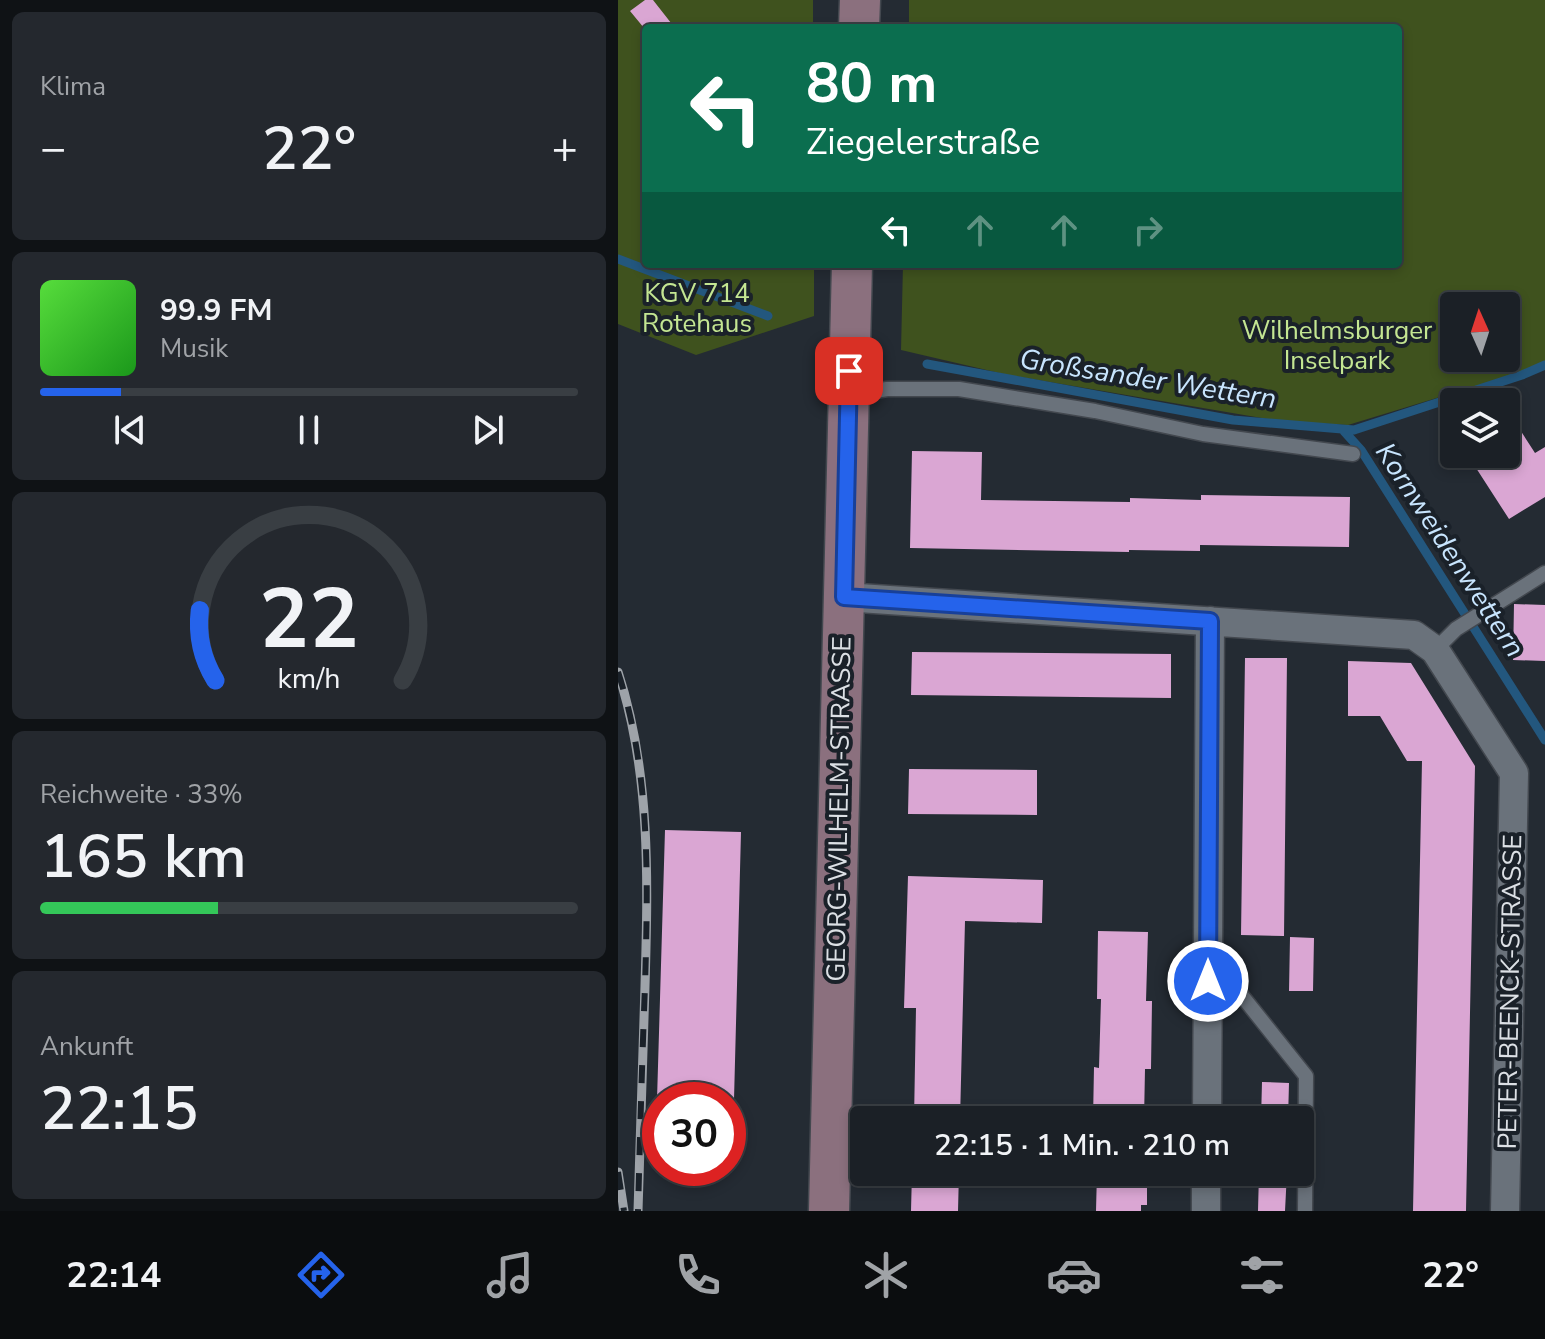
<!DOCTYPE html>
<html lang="de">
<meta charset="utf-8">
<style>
body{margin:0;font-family:"Nunito Sans",sans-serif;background:#24282e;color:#f1f3f6;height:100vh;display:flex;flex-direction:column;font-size:30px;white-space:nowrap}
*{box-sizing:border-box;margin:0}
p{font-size:26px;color:#a0a3a7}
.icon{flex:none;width:44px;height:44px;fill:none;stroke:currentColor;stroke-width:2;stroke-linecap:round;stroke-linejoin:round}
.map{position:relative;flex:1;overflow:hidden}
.side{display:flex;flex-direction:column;gap:12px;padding:12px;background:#0f1215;width:618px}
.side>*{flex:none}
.hud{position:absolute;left:24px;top:24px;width:760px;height:244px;border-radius:8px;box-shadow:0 4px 12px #0003,0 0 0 2px #393e43;background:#0b6e4f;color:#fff;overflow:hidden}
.needle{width:52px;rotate:357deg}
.tools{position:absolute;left:822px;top:292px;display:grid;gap:16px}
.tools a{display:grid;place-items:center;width:80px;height:80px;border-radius:8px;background:#1b2026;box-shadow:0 4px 12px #0003,0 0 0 2px #393e43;font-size:40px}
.speed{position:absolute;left:24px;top:1082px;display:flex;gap:16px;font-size:40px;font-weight:700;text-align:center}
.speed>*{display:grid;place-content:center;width:104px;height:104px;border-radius:50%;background:#1b2026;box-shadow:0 4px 12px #0003,0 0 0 2px #393e43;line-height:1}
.speed .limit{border:12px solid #d22;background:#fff;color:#111}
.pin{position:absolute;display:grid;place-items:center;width:68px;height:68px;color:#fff;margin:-34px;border-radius:16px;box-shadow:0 4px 12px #0006}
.me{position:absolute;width:88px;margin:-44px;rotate:0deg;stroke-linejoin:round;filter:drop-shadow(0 0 6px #0008)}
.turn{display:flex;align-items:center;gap:28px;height:168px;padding:0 32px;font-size:36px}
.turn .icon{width:104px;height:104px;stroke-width:2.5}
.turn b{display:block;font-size:56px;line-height:68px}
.lanes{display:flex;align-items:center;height:76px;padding:0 32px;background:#0003;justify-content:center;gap:40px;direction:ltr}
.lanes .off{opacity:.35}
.big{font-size:60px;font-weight:600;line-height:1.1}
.side .widget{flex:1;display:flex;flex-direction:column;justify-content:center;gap:12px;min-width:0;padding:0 28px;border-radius:12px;background:#24282e}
.side .dial{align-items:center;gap:0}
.dial svg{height:208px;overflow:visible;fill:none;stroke:#393e43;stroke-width:7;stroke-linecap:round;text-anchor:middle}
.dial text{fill:#f1f3f6;stroke:none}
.song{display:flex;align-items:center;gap:24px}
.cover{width:96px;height:96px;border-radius:12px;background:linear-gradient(135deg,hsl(110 70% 55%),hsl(120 70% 35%))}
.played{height:8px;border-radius:4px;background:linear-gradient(90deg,#2563eb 15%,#393e43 15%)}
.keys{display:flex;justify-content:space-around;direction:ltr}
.heat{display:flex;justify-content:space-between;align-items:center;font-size:44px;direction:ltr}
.charge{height:12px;border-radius:6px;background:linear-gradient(90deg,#34c759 33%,#393e43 0)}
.trip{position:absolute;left:232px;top:1106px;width:464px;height:80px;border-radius:8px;background:#1b2026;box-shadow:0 4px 12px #0003,0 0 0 2px #393e43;font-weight:600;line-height:80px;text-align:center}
.menu{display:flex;height:128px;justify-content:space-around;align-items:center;background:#0b0d0f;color:#a0a3a7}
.menu .icon{width:56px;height:56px}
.menu .selected{color:#2563eb}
.menu b{font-size:36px;color:#f1f3f6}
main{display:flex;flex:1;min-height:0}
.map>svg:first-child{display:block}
</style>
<main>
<section class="side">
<div class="widget"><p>Klima</p>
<div class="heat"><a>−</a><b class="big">22°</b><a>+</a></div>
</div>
<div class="widget">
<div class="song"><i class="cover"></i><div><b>99.9 FM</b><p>Musik</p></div></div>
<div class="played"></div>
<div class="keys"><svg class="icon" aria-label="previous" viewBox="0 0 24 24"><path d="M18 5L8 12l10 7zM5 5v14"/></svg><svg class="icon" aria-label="pause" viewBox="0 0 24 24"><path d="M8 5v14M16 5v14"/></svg><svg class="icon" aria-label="next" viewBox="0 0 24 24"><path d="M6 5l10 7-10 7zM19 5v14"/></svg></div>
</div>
<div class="widget dial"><svg viewBox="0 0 100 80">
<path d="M14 69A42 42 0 1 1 86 69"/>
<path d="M14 69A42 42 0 0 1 8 42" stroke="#2563eb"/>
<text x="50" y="56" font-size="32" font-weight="700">22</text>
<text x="50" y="72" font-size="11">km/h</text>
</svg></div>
<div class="widget"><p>Reichweite · 33%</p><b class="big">165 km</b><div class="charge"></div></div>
<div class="widget"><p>Ankunft</p><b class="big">22:15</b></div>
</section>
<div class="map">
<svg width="927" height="1211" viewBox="0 0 927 1211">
<rect width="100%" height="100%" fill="#242b33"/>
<path fill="#3f521e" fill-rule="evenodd" d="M0,0H195V28H28V264H196V316L78,355L0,324Z
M291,0H927V365L730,425L662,421L390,375L283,350L285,264H780V28H291ZM836,306H888V358H836Z"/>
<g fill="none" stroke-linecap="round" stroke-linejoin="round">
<path stroke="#23577e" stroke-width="9" d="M0,259L150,316
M309,364L615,420L736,430L904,375L927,365
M724,429L743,450L927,740"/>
</g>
<path fill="#daa6d3" d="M27,0H35L57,28H26L12,11Z
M888,408L917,453L927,447V497L891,519L849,454H888Z
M294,451L364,452L363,500L512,502V498L583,500V495L732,497L731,547L582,545V551L511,550V552L292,548Z
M896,604L927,605V661L895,660Z
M294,652L553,654V698L293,695Z
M627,658H669L666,936L623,935Z
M730,661L793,663L857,766L848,1211H795L804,761H789L762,716H730Z
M291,769L419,770V815L290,814Z
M47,830L123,832L116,1100H39Z
M290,876L425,880L424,923L347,921L342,1120H296L298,1008H286Z
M480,931L530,932L528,1001H534L533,1069H527L526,1120H475L476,1067L481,1068L483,999H479Z
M672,937L696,938L695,991H671Z
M644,1082L671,1083L670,1120H643Z
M294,1172H341L340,1211H293Z
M479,1172H529V1205H523V1211H478Z
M641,1172H669L667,1211H640Z"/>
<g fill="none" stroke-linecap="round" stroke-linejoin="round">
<defs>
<path id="service" d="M233,395L269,389H341L477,411L585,434L735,454
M817,650L838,629L927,573
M593,957L688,1076L687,1211"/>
<path id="minor" d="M226,597L796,635L817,650L896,773L887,1211
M589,1120L592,621
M588,1211V1172"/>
<path id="secondary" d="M241,28L242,0
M211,1211L234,264"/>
</defs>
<use href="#service" stroke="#43484f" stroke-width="17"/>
<use href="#minor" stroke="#43484f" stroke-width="31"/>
<use href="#secondary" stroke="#43484f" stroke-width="43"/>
<use href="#service" stroke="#6a727b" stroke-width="14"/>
<use href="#minor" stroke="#6a727b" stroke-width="28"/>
<use href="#secondary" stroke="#8b707e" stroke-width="40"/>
<defs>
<path id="rail" d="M0,672C33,773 30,881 27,986C24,1061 22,1136 20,1211
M0,1172L6,1211"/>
</defs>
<use href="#rail" stroke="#9ea3a9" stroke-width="9"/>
<use href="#rail" stroke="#1a2129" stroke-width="6" stroke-dasharray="18" stroke-linecap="butt"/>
</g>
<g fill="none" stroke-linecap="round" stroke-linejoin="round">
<defs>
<path id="route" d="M231,371L226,597L592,621L590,981"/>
</defs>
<use href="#route" stroke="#184099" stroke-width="20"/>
<use href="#route" stroke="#2563eb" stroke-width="14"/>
</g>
<g text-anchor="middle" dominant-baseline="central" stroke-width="8" stroke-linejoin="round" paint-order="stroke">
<g font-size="26" fill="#c4e692" stroke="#1a2129">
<text x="79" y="293">KGV 714<tspan x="79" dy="30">Rotehaus</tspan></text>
<text x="719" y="330">Wilhelmsburger<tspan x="719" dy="30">Inselpark</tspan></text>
</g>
<g font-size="26" fill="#dce0e5" stroke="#1a2129">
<text transform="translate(221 809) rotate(-89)">GEORG-WILHELM-STRASSE</text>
<text transform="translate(892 992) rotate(-89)">PETER-BEENCK-STRASSE</text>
</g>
<g font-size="28" font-style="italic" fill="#c8e5fe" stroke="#1a2129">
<text transform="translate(530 379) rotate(9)">Großsander Wettern</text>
<text transform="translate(832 550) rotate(57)">Kornweidenwettern</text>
</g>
</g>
</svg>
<div class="tools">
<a><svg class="needle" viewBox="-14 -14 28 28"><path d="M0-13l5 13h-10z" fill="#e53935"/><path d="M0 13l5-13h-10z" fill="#a0a3a7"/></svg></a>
<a><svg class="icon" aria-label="layers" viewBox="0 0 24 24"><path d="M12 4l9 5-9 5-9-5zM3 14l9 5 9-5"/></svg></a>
</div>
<div class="speed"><div class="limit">30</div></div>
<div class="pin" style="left:231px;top:371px;background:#d93025"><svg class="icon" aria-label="arrive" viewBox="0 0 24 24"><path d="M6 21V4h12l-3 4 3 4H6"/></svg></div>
<svg class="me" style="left:590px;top:981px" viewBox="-20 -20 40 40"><circle r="17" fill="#2563eb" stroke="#fff" stroke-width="3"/><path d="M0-11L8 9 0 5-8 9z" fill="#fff"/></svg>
<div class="trip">22:15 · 1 Min. · 210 m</div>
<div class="hud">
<div class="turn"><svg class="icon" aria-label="left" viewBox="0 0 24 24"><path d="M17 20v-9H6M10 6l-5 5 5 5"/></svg><div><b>80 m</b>Ziegelerstraße</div></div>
<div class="lanes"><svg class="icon" aria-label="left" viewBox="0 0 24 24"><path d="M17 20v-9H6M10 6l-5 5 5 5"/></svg><svg class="icon off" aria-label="ahead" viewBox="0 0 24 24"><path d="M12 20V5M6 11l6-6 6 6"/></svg><svg class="icon off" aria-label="ahead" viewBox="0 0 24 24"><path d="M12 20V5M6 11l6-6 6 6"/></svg><svg class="icon off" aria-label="right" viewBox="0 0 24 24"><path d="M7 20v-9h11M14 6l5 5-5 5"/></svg></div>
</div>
</div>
</main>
<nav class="menu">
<b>22:14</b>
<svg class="icon selected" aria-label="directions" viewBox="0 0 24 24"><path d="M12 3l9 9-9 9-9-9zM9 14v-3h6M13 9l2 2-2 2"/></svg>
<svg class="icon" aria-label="music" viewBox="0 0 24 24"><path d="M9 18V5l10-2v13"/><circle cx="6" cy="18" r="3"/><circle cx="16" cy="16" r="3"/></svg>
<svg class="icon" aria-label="phone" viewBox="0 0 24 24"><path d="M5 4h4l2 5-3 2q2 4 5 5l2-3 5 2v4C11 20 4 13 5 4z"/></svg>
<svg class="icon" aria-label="climate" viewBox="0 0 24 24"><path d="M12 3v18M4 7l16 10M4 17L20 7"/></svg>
<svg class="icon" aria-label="car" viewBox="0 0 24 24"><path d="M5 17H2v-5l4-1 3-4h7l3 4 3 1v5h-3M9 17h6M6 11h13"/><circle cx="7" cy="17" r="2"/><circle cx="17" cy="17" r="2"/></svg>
<svg class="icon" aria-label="filters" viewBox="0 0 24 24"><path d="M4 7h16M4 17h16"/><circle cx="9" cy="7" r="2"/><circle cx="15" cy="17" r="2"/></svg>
<b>22°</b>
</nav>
